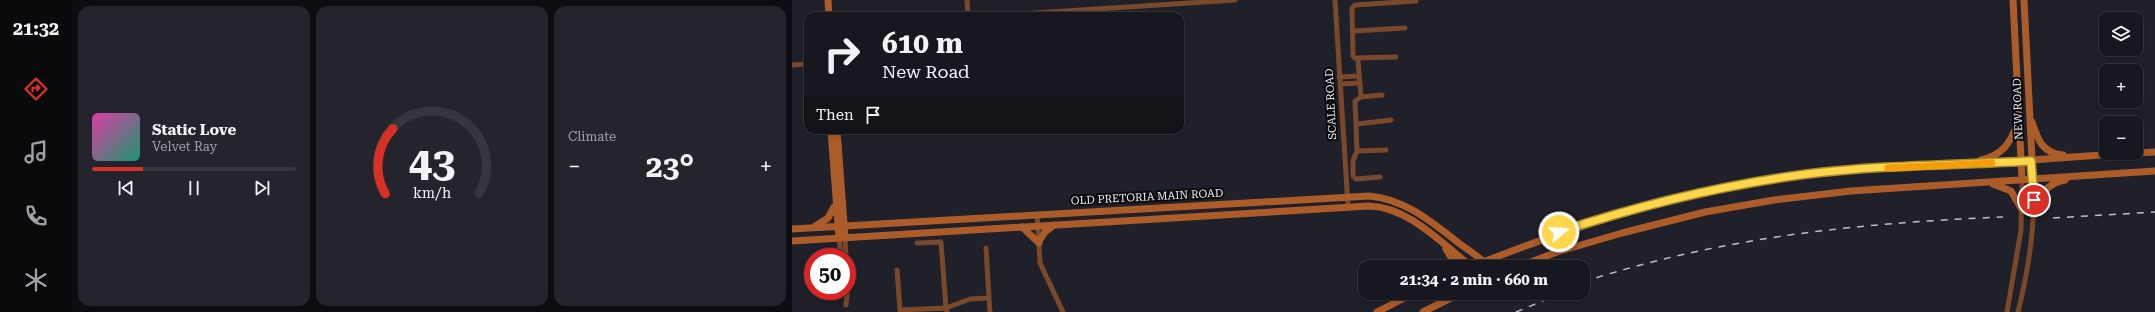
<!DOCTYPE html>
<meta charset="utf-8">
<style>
body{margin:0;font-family:"Roboto Serif",serif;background:#24252c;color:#f1f3f6;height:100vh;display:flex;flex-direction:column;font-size:15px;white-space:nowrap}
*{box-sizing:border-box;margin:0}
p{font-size:13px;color:#9ea0a4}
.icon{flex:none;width:22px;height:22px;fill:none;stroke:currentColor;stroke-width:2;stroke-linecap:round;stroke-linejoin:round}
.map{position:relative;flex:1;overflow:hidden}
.drawer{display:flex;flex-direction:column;gap:6px;padding:6px;background:#0d0d11;width:720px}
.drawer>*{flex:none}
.top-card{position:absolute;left:12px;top:12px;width:380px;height:122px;border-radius:12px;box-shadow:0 2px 6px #0003,0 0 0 1px #36373d;background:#17181f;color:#f1f3f6;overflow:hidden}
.fabs{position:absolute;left:1307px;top:12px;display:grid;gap:8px}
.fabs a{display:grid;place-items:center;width:44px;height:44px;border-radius:8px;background:#17181f;box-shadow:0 2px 6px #0003,0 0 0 1px #36373d;font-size:20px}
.speed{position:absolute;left:12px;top:248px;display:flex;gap:8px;font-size:20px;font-weight:700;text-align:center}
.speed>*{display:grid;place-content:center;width:52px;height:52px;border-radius:50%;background:#17181f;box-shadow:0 2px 6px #0003,0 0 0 1px #36373d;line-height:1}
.speed .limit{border:6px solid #d22;background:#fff;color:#111}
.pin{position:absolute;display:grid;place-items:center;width:34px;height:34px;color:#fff;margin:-17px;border:2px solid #fff;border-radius:50%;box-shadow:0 1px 4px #0007}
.me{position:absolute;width:44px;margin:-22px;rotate:72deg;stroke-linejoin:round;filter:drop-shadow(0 0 3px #0008)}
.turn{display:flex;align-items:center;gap:14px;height:84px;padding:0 12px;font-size:18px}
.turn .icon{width:52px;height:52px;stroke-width:2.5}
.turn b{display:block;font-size:28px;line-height:34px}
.then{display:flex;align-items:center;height:38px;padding:0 12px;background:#0003;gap:8px;font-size:15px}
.big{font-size:30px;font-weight:700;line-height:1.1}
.drawer .tile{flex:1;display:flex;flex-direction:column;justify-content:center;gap:6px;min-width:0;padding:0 14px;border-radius:12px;background:#24252c}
.drawer .dial{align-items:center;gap:0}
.dial svg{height:104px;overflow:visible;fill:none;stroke:#36373d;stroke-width:7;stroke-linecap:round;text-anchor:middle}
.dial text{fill:#f1f3f6;stroke:none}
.song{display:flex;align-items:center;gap:12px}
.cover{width:48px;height:48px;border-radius:6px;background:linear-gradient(135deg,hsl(320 70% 55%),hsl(160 70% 35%))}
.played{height:4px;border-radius:2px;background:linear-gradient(90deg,#d93025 25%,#36373d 25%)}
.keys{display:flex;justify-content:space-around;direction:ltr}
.heat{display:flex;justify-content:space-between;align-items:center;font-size:22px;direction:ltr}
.drawer .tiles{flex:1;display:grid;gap:6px;grid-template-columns:repeat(3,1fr)}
.trip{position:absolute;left:566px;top:260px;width:232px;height:40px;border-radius:12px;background:#17181f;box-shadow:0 2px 6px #0003,0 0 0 1px #36373d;font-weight:700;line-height:40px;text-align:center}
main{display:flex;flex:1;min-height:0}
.menu{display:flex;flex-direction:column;width:72px;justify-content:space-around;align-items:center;background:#090a0c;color:#9ea0a4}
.menu .icon{width:28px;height:28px}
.menu .active{color:#d93025}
.menu b{font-size:18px;color:#f1f3f6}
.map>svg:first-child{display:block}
</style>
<main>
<nav class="menu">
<b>21:32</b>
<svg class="icon active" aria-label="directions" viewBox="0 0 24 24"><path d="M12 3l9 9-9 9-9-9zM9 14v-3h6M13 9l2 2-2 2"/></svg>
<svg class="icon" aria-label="music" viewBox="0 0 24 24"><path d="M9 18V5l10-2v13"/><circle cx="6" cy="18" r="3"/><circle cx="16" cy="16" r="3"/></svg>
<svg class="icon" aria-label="phone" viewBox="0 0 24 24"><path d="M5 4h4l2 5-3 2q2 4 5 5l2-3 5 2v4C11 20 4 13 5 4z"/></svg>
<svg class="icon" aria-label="climate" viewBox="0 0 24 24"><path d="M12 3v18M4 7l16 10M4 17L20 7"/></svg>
</nav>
<section class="drawer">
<div class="tiles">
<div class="tile">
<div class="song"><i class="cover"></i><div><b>Static Love</b><p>Velvet Ray</p></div></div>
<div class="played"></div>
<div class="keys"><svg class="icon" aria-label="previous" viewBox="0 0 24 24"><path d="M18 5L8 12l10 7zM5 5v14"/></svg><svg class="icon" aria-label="pause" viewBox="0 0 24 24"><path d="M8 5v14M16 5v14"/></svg><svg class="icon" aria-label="next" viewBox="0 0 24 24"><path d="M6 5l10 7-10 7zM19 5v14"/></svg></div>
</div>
<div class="tile dial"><svg viewBox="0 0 100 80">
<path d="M14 69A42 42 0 1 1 86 69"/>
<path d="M14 69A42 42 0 0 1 20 19" stroke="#d93025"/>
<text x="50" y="56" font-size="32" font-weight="700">43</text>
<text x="50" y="72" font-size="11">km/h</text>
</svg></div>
<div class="tile"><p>Climate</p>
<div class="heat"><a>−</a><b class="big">23°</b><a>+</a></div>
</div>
</div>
</section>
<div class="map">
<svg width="1363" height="312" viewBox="0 0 1363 312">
<rect width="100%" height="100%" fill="#1f2029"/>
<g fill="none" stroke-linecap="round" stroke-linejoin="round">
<path stroke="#7a482a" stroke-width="5" d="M175,0L176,16
M543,0L556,206
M197,16L443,0
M561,31L613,28
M604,57L563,58L561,56L560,8L563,5L624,1
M566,60L569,97L563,101L565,151L561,161V176L564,179L588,177
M0,65L16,64
M547,77L567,76
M548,84L568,83
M569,97L590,95
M565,124L599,120
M565,151L594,150
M245,214L248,263L271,312
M53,237L54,257
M47,238L49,257
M125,243L149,242L154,308L178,299L197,298L194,248
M105,270L108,310
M197,298L198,312
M54,305L56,287L55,268
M108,312V310L154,308L155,312
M1215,312L1229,230L1230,179
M1226,312C1237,268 1244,224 1241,179"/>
<path stroke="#ac5c29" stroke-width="7" d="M36,0L37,16
M1221,0L1230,179
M1232,0L1241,179
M1240,122C1246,140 1250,153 1271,155
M39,130L47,238
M45,130L53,237
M1344,153L1363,152
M1189,160C1211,155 1218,143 1226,123
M1201,184L1219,191L1230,210
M1242,215C1247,196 1253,184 1273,180
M22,227L36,218L42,207
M230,227L247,243
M0,229L577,196C613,199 640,222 668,244C678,251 689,258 697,267
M0,241L577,206C617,207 650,244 680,267
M247,241L253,232L262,225
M654,249L660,259L659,267
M679,267C782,225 886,193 997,177C1063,167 1130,166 1196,163C1243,160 1291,156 1338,153
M726,267L765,252L830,233L913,212L982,200L1059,191L1363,171
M585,312L622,293
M631,312L669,293"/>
<path stroke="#bebfc5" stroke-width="1.5" stroke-dasharray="7 7" stroke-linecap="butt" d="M1261,218L1363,212
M791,282C929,237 1067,223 1211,217
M724,312L770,293"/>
</g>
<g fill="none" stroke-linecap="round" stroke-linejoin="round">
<defs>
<path id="route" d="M767,232C848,205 931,185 1015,174C1089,165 1165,165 1239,161L1242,200"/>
</defs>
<use href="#route" stroke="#a68a30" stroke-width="10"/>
<use href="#route" stroke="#ffd54a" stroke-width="7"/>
<path stroke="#f59e0b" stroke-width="7" d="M1096,168L1200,163"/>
</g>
<g text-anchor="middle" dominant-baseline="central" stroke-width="4" stroke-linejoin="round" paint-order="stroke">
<g font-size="11" fill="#edeef3" stroke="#0a0a0e">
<text transform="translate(539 104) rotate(-93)">SCALE ROAD</text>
<text transform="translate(1226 109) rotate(-92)">NEW ROAD</text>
<text transform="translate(355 197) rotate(-3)">OLD PRETORIA MAIN ROAD</text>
</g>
</g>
</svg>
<div class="fabs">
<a><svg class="icon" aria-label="layers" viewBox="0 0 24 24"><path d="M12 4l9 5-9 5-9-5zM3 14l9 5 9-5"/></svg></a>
<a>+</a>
<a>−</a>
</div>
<div class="speed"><div class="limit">50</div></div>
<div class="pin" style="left:1242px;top:200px;background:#d93025"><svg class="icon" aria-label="arrive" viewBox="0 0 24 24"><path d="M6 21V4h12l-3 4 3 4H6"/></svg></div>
<svg class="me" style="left:767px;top:232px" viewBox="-20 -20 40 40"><circle r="17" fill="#ffd54a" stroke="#fff" stroke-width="3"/><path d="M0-11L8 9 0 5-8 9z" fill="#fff"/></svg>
<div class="trip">21:34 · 2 min · 660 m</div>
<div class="top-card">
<div class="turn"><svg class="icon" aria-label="right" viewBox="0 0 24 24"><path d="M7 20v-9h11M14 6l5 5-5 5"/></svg><div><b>610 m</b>New Road</div></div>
<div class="then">Then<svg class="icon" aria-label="arrive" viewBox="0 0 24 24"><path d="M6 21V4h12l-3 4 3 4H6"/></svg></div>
</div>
</div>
</main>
